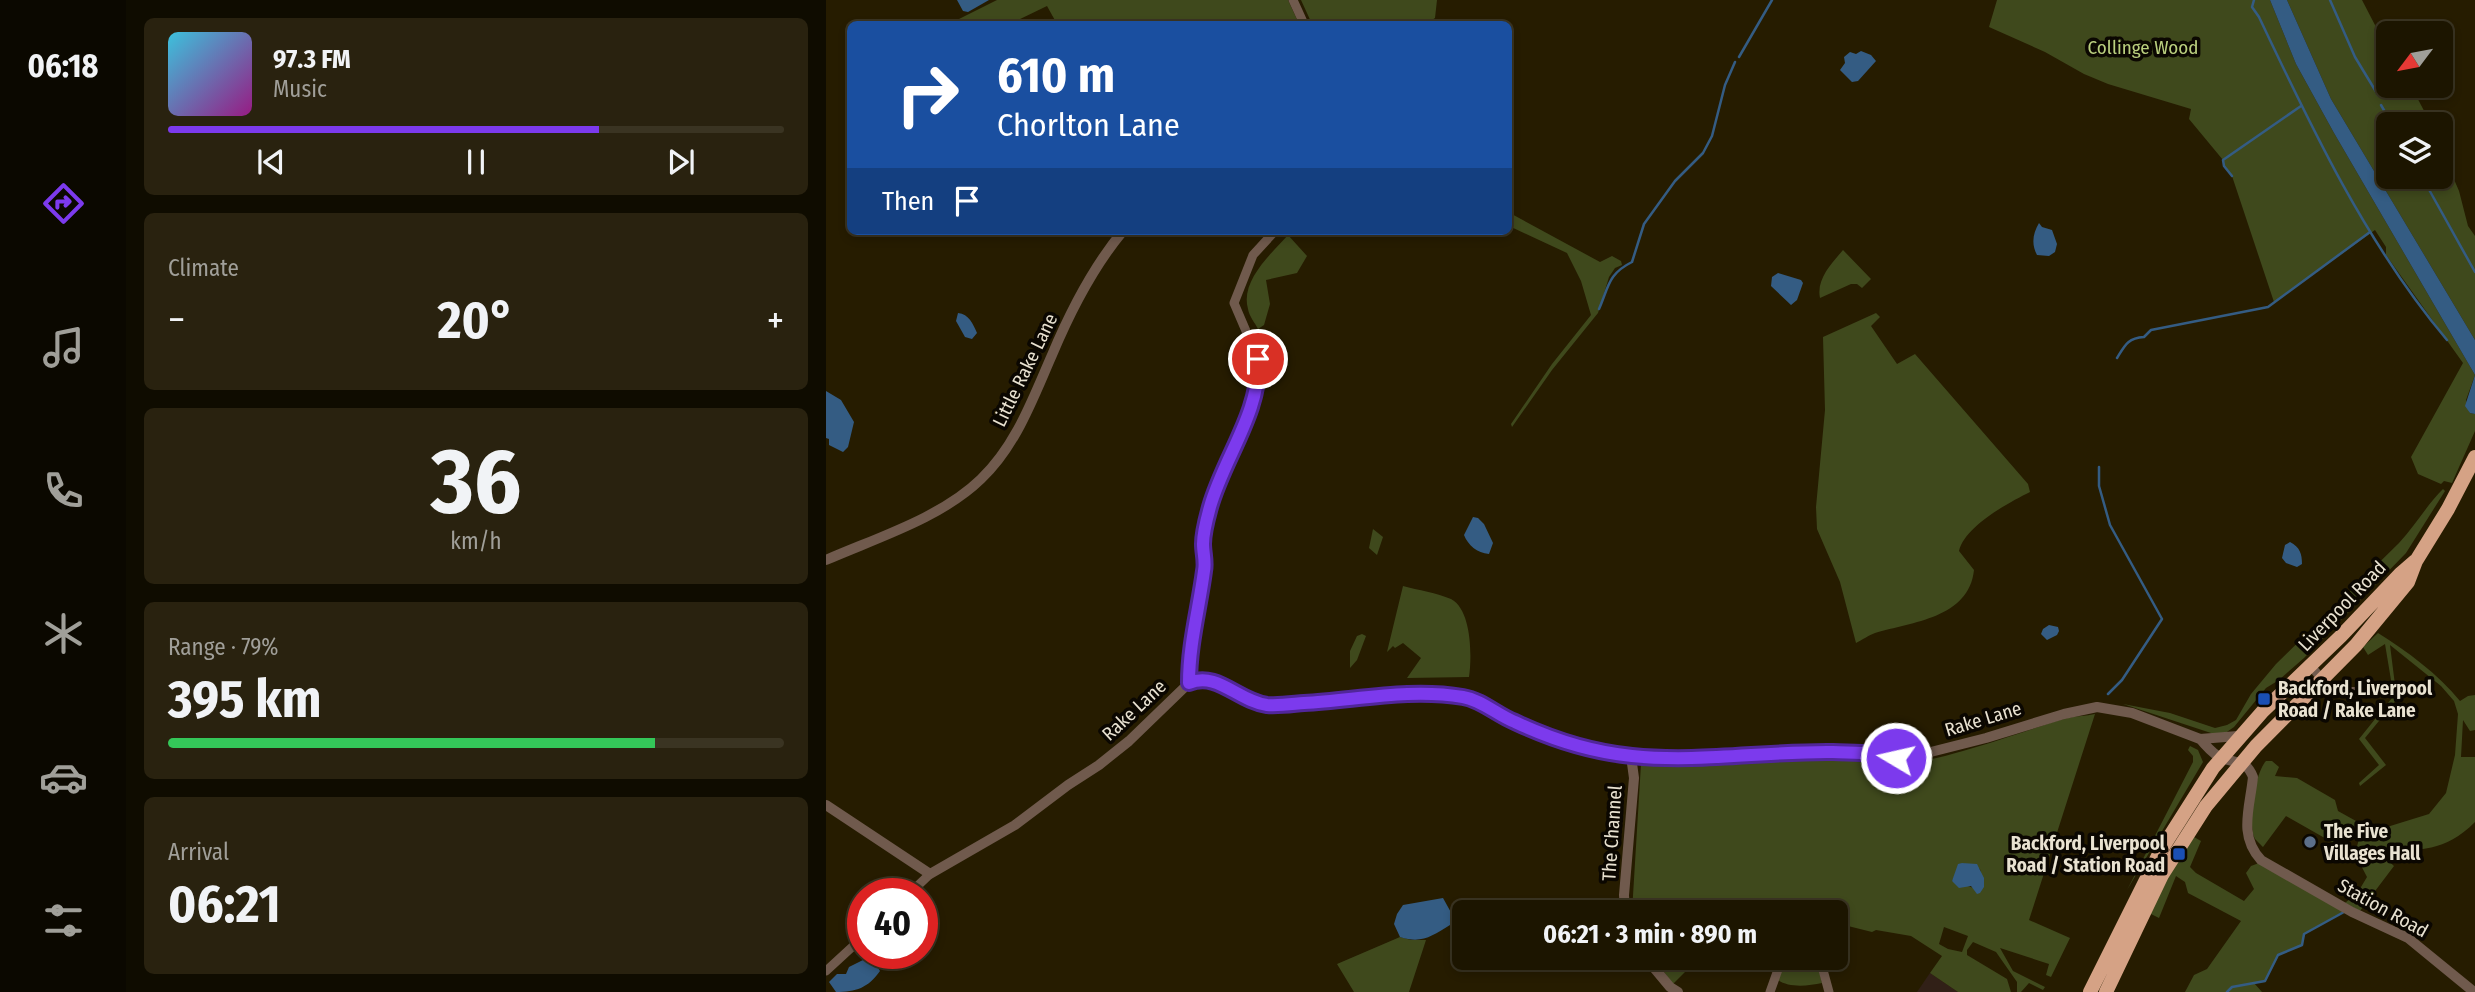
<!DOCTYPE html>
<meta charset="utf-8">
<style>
body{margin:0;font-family:"Fira Sans Condensed",sans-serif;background:#29220f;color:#f1f3f6;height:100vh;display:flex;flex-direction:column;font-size:26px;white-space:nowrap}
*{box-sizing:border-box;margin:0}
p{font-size:23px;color:#a09f99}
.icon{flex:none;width:38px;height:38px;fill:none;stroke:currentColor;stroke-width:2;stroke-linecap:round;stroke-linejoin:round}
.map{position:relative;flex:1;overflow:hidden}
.drawer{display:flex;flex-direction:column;gap:18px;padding:18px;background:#0f0c00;width:700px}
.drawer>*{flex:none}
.top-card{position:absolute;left:21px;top:21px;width:665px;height:214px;border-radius:10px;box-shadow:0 4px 10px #0003,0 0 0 2px #3a3422;background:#1a4fa0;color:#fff;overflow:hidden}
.needle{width:46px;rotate:238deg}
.controls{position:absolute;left:1550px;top:21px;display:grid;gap:14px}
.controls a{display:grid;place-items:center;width:77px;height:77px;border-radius:10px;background:#1c1500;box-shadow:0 4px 10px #0003,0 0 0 2px #3a3422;font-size:35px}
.speed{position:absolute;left:21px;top:878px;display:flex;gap:14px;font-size:35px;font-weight:700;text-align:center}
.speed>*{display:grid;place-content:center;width:91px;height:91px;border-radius:50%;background:#1c1500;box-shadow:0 4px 10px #0003,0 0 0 2px #3a3422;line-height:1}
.speed .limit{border:10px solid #d22;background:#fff;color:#111}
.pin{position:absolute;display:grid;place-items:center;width:60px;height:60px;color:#fff;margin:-30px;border:4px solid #fff;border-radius:50%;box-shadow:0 2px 7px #0007}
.me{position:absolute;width:77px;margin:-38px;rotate:279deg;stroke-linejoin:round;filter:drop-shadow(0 0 5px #0008)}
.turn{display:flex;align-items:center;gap:24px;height:147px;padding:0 35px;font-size:32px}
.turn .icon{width:91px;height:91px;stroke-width:2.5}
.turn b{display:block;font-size:49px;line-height:60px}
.then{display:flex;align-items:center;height:66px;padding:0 35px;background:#0003;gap:14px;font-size:26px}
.big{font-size:52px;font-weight:700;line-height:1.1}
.drawer .tile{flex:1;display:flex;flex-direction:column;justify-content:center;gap:10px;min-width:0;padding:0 24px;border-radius:10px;background:#29220f}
.drawer .dial{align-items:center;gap:0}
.dial b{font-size:91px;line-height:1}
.song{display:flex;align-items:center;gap:21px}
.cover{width:84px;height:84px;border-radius:10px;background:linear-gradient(135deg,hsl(190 70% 55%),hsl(310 70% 35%))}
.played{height:7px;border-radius:4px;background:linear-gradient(90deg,#7c3aed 70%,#3a3422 70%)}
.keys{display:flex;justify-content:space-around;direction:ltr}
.heat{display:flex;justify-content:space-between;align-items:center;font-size:38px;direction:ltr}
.charge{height:10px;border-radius:5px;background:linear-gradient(90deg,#34c759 79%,#3a3422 0)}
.trip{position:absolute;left:626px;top:900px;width:396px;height:70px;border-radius:10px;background:#1c1500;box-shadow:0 4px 10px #0003,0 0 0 2px #3a3422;font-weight:700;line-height:70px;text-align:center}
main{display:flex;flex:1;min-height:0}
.dock{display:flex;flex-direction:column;width:126px;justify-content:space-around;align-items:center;background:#0b0800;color:#a09f99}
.dock .icon{width:49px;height:49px}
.dock .active{color:#7c3aed}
.dock b{font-size:32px;color:#f1f3f6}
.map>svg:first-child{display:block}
</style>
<main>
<nav class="dock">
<b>06:18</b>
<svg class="icon active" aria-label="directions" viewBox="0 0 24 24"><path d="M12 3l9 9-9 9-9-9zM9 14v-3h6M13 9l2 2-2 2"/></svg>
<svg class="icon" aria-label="music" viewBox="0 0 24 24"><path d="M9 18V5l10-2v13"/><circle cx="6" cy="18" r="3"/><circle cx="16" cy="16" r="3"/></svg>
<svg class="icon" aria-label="phone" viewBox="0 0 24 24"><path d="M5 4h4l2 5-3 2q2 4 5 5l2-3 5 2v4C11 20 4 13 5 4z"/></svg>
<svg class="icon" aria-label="climate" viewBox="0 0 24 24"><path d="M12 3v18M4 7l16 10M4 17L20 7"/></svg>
<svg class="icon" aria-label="car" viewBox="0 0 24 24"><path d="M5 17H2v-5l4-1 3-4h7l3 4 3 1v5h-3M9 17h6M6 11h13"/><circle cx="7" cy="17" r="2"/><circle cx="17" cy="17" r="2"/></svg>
<svg class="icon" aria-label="filters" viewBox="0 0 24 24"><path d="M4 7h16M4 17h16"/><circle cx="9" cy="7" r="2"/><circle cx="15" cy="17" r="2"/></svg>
</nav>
<section class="drawer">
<div class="tile">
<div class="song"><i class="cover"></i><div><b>97.3 FM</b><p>Music</p></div></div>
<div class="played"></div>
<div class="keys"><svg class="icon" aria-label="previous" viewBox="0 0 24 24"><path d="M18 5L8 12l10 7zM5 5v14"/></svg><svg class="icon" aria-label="pause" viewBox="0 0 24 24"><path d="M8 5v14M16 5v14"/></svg><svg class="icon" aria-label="next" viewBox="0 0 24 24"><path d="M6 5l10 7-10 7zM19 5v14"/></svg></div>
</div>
<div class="tile"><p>Climate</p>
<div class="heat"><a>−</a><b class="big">20°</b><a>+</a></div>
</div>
<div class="tile dial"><b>36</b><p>km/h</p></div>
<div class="tile"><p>Range · 79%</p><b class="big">395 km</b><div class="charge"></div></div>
<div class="tile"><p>Arrival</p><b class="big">06:21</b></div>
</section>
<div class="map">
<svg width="1649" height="992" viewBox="0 0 1649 992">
<rect width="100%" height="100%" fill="#261c00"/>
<path fill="#312017" d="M1104,973L1132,992H1091Z"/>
<path fill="#3f491c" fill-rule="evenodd" d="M171,0H462L473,24H231L221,6L184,24H134L133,19Z
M475,0H611L609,18L600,24H486Z
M1171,0H1444L1470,64L1508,133L1649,375L1640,400L1644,413L1649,414V431L1626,483L1618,481L1615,484L1592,474L1585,457L1637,363L1560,255V247L1549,230L1448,302L1406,176L1398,166L1397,160L1363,119L1365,109L1282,84L1258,74L1219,52L1163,27Z
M1461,0H1536L1563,52V86H1585L1605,124H1563V177H1615V149L1633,191L1642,226L1649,236V340L1505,99Z
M682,212L774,262L786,256L795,261L796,265L789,268L783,277L772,313L726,370L686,427L685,424L726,364L765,315L755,281L741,253L683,226Z
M462,235L481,256L471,273L440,280L444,304L438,325L432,329C429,323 423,316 422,309C414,281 445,254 462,235Z
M1017,250L1045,279L1036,288L1031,284H1025L994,298C990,279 1006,263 1017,250Z
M1050,313L1054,317L1045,326L1071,364L1089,354L1202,484L1204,492C1182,503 1139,526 1133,551L1148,570C1143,618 1086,622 1049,633C1043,635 1036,640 1030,643L1014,582L991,529L990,507L999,410L997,337Z
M1617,489L1619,491L1580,553L1478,658L1453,680L1440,688L1408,727L1398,734H1388L1297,704L1344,713L1389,728L1401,725L1410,720L1425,694L1450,664L1573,543C1589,526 1600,506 1617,489Z
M547,529L557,537L551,555L543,548Z
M577,586C592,590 611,593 625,599C646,610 646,657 643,677L581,678L595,658L577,643L569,648L567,646L561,652Z
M1552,633C1581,651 1612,674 1634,701L1642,696L1649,695V730L1644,731L1637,720L1635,757H1649V822C1618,853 1595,848 1555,854L1568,866L1534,911L1519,903L1532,892L1541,877L1529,854L1533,839L1517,835L1511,845L1460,816L1437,847C1436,846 1430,840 1429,839C1421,823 1429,773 1440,761H1446L1453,767L1449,776L1471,778L1509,800L1512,811L1548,831L1603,814L1620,793L1629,755L1632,714L1628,701L1615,686L1564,645L1569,685L1566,686L1559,644L1542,655L1537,647Z
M536,634L540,636L531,660L524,668V651L531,636Z
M1566,698L1571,699L1539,738L1560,765L1534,786L1533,783L1553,765L1533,739Z
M1269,714L1203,920L1244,938L1225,977L1220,975L1223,964L1174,948L1187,971L1219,987L1217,990L1203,983L1195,992H1191V982L1170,952L1147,942L1141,950V955L1181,979L1185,992H1132L1104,973L1116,956L1085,936L1050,930L1046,932L1010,923V912H959L929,904L921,912H806L815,764H888L952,757L1063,761C1087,774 1209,726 1242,718C1251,716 1260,716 1269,714ZM1136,863L1154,869L1158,887L1148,888L1126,881ZM1118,927L1142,936L1136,952L1122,949L1113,944Z
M1364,746L1372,750L1377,762L1301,890L1367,762V756L1362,750Z
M1368,837L1375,841L1364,867L1370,873L1418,901L1428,889L1420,873L1425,866L1433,863L1518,912L1479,934L1476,945L1452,955L1439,981L1428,983L1436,992H1359L1368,975L1381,969L1415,921L1362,893L1359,882L1350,876L1333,918L1323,913L1338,879Z
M574,937L585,940H600L583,992H528L511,964Z
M827,957H874L847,984Z
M975,958L987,961L993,970L996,983C982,986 963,988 952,980C955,966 961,961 975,958Z"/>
<path fill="#345c83" d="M131,0H163L142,12L137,11Z
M1444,0H1461L1505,99L1649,340V414L1644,413L1639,406L1649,375L1508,133L1470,64Z
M1035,51L1045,55L1050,61L1032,81L1026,82L1014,70L1019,63L1018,57L1024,52L1030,54Z
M1213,223L1216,227L1226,230L1231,244L1229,252L1223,256L1211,255C1205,244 1207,233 1213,223Z
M952,273L975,280L977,283L971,300L965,305L945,286L946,277Z
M132,313C143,314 147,324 151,333L146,339L139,337L130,321Z
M0,391L15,400L28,422L22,447L17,452L3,445V439L0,438Z
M647,517L652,518L658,524L667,543L663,554C651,553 642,545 638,535Z
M1464,542C1474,547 1476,554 1476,564L1471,567L1460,563L1456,558L1459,545Z
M1223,625L1232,627L1233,631L1231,635L1221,640L1215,634L1217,629Z
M1136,863L1151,864L1158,878V887L1154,893L1151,894L1145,886L1133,888L1126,881L1132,864Z
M617,898L627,916L624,925C606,936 596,944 574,937L568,924L571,914L577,905Z
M45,956L54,971C42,988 30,992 10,992L3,982L11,974H20L23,967Z"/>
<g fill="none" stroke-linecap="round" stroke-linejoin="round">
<path stroke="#345c83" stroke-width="2.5" d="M1428,0L1426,7L1433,17C1486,129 1541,245 1621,340
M1504,0L1529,57L1552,95
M913,57L946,0
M1555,105L1566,124
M1406,176L1398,166L1397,160L1475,106
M1596,177L1649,272
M773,309C783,286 782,274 806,262L818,224L849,181L877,153L886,136L899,85L909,62
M1291,358C1299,345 1302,338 1318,337L1325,330L1442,307L1544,232
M1273,467V486L1284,525L1336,619L1296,680L1282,694
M1401,992L1406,987L1439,981L1452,955L1476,945L1478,934L1518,912"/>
<path stroke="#705a4d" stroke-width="9" d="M467,0L478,24
M1485,666L1504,689L1510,691L1576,693
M363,683L367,629L379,566L377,543L383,509L391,484L428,400L433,378L432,359L408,303L427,255L449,231
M83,894L104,874
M986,957L997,970L1003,992
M0,971L37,937
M944,992L954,964L968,957"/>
<path stroke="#705a4d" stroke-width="10" d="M0,560C50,538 115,518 155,479C190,446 207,398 226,355C244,312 267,267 297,231
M1374,739C1380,745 1387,755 1396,758C1411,764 1420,759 1427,777C1424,808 1412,835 1435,860L1526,912L1582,938L1648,992
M0,805L104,874L189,825L242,785L273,765L303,741L363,683L373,678L385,679L403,690L438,704L496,702L595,693L640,697L653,701L689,722L749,745L805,756L896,757L980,751L1052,753L1070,758L1085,757L1160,738L1238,714L1271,707L1306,713L1374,739L1412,736
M799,912L798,895L808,778L805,756
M819,957L844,987L852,992"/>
<path stroke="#d5a285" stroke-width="14" d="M1264,992L1335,850L1387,768L1437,711L1515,636L1574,574L1589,561
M1280,992L1336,875L1380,806L1430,746L1530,645L1582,582L1590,561L1622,509L1649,457"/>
</g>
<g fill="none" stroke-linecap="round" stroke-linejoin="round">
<defs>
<path id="route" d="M432,359C435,412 398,457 384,507C381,518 377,532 377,544C377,553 380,562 378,571C373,609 363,644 363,683C391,671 412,701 441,705C453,706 466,704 478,703C531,700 584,688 637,697C656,700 671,715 689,722C725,739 766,752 806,756C873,763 940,751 1007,752C1029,753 1049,752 1070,758"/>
</defs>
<use href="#route" stroke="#51269a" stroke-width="18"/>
<use href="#route" stroke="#7c3aed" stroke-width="12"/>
</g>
<g fill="#1a4fb4" stroke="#0b0701" stroke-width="2.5">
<rect x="1431" y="692" width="14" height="14" rx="3.5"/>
<rect x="1346" y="847" width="14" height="14" rx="3.5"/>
</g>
<circle fill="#5c6f8a" stroke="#0b0701" stroke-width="2.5" cx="1484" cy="842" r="7"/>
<g text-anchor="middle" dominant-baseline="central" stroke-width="7" stroke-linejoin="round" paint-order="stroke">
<g font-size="19" fill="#bacf7e" stroke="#0b0701">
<text x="1317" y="47">Collinge Wood</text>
</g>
<g font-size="19" fill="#e9e2d1" stroke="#0b0701">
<text transform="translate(199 370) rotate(-64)">Little Rake Lane</text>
<text transform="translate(1516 606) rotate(-46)">Liverpool Road</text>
<text transform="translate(308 710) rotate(-43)">Rake Lane</text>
<text transform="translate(1157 719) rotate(-17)">Rake Lane</text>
<text transform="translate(786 833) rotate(-86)">The Channel</text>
<text transform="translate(1557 908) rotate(29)">Station Road</text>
</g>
<g font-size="19" font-weight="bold" fill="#e9e2d1" stroke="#0b0701" text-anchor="start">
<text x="1452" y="688">Backford, Liverpool<tspan x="1452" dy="22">Road / Rake Lane</tspan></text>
<text x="1498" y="831">The Five<tspan x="1498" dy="22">Villages Hall</tspan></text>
<text x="1339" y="843" text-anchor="end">Backford, Liverpool<tspan x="1339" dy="22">Road / Station Road</tspan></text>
</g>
</g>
</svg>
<div class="controls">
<a><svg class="needle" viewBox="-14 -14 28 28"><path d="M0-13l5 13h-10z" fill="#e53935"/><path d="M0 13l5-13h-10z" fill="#a09f99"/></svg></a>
<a><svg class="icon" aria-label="layers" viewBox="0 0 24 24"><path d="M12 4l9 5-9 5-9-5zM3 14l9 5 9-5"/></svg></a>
</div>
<div class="speed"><div class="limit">40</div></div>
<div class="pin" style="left:432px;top:359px;background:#d93025"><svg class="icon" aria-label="arrive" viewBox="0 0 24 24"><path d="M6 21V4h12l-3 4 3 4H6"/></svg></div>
<svg class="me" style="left:1070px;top:758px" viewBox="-20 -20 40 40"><circle r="17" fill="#7c3aed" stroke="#fff" stroke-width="3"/><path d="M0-11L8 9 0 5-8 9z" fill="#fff"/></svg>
<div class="trip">06:21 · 3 min · 890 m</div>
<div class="top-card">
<div class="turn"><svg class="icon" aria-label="right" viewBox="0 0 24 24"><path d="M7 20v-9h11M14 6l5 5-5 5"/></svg><div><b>610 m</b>Chorlton Lane</div></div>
<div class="then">Then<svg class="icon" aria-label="arrive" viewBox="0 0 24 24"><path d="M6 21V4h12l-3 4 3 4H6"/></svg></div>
</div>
</div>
</main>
